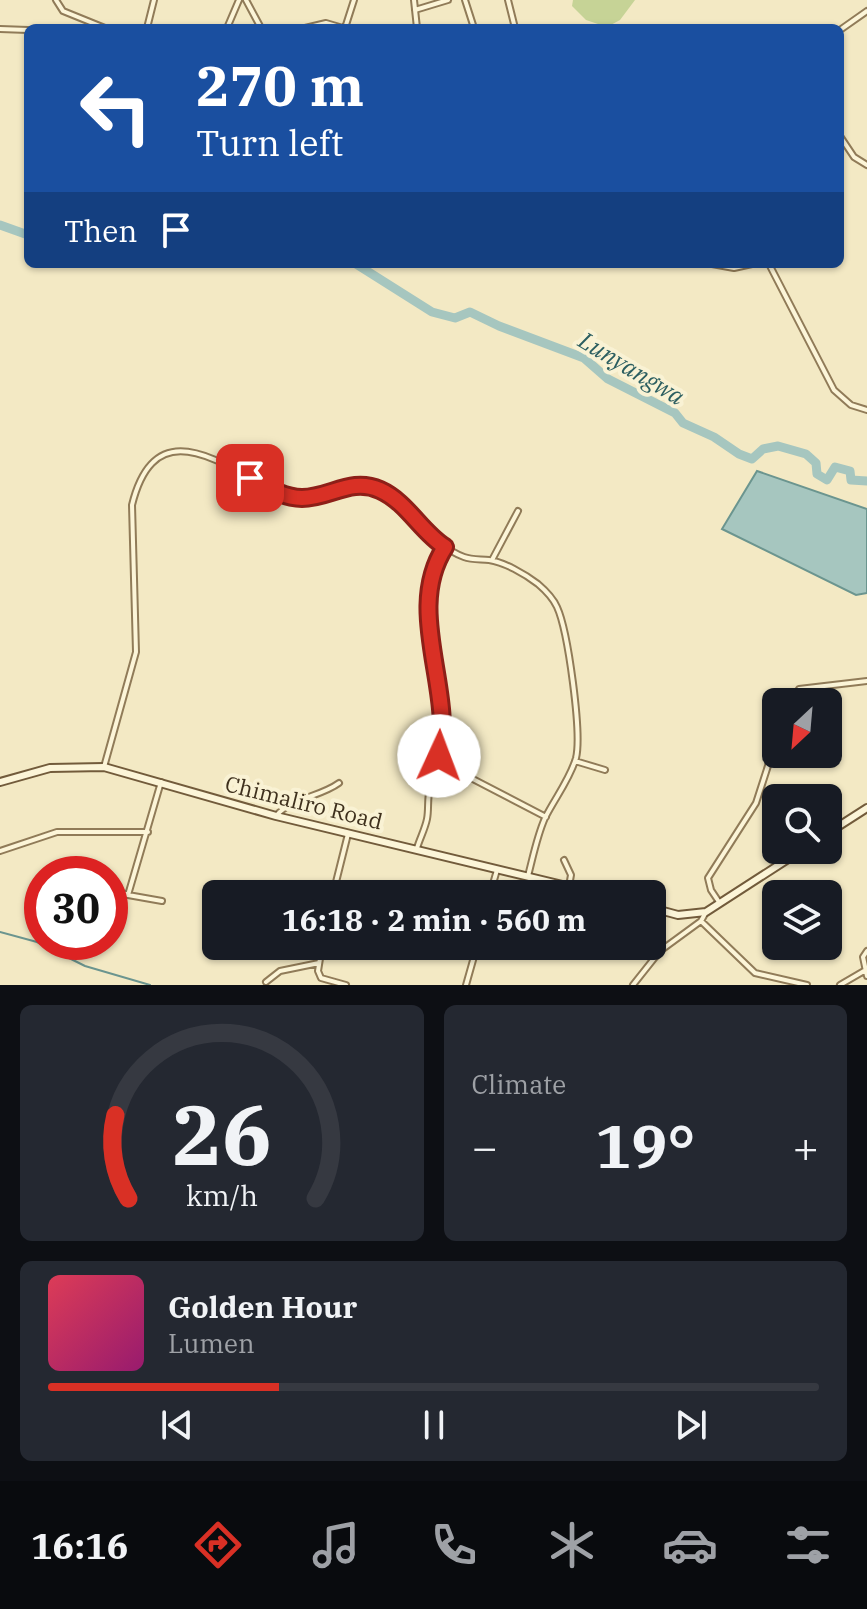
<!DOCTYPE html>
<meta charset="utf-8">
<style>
body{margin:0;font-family:"IBM Plex Serif",serif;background:#242831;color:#f1f3f6;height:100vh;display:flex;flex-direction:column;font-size:30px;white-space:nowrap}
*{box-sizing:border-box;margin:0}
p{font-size:26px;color:#9ea1a6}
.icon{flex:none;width:44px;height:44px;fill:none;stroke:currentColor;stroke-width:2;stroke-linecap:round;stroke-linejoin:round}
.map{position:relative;height:985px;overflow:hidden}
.panel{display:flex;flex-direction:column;gap:20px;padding:20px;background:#0d0f14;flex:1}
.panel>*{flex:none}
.hud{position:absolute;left:24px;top:24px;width:820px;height:244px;border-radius:12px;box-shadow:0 2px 6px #0004;background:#1a4fa0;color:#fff;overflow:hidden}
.needle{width:52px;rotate:206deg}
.fabs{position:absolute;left:762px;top:688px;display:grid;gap:16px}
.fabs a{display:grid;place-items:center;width:80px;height:80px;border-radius:12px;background:#171b24;box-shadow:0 2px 6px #0004;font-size:40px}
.speed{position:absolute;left:24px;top:856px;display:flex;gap:16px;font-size:40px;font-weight:700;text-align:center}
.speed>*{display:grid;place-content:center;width:104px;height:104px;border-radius:50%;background:#171b24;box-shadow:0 2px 6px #0004;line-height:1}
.speed .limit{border:12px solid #d22;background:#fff;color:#111}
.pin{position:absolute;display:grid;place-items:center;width:68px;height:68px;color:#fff;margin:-34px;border-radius:16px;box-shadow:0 4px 12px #0006}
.me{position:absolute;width:88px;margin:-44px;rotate:2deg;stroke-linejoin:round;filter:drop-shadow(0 0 6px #0008)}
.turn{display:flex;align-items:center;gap:28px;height:168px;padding:0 40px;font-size:36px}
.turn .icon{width:104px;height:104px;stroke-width:2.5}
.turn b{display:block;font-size:56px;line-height:68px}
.then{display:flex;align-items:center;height:76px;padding:0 40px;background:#0003;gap:16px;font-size:30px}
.big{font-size:60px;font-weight:800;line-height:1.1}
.panel .widget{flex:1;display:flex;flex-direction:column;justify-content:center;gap:12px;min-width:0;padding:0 28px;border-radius:12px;background:#242831}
.panel .dial{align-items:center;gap:0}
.dial svg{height:208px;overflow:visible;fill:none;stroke:#363941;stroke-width:7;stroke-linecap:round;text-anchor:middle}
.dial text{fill:#f1f3f6;stroke:none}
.song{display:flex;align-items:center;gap:24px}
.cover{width:96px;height:96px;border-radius:12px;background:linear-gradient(135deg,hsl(350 70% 55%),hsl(320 70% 35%))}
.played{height:8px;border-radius:4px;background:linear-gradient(90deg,#d93025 30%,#363941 30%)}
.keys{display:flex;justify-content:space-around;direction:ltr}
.heat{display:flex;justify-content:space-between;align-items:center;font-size:44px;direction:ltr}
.panel .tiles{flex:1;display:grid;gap:20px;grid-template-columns:1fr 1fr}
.widget:last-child{grid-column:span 2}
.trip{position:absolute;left:202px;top:880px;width:464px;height:80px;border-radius:12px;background:#171b24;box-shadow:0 2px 6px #0004;font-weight:800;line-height:80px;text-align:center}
.menu{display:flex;height:128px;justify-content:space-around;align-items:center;background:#090b0e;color:#9ea1a6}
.menu .icon{width:56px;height:56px}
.menu .selected{color:#d93025}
.menu b{font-size:36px;color:#f1f3f6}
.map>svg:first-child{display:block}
</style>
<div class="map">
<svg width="867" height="985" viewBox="0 0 867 985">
<rect width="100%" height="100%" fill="#f3e9c4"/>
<path fill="#c6d396" d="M573,0H635L620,20L607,27L586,20L572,6Z"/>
<path fill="#a6c6bf" stroke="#6b958f" stroke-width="2" d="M757,471L867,509V593L856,595L722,529Z"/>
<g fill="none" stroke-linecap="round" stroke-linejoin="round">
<path stroke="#6b958f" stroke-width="2" d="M0,932L37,942L85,966L150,985"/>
<path stroke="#a6c6bf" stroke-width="9" d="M0,225L28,235
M356,264L432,312L455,318L470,312L499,326L584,358L608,379L675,413L683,423L714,437L739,454L752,459L763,449L778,446L806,454L816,463L817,474L827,480L835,467L850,471L851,480L867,481"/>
<defs>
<path id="street" d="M56,0L63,11L105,28
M246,0L261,28
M414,0L417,28
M465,0L474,28
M508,0L515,28
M415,10L448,0
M147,28L154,0
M227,28L239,0
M305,28L326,23L343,28
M345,28L354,0
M0,29L28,30
M840,30L867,11
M840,136L854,157L867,165
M712,264L734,268L752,264
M769,264L834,390L851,405L867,410
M492,560L518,511
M793,702L799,689L867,681
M441,747L455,754L460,771L469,777L546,817
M575,761L605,770
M104,767L136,652L132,505C157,404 229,472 290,497C317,500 342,480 368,486C409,495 425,543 464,557C472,560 481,559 489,560C504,562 525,574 538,584C545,590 553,598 557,607C568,631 582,733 576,758C570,779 555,798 545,818C537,836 533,857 528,876
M161,782L128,895L162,901
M276,816C291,798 320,797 339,783
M417,848C420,838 425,829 427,819C429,809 427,798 430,788C435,770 443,754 442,734C441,676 411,601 445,547
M0,851L57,832H148
M564,860L571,875L569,886
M110,889L128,895
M333,894L348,834
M490,894L497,870
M719,902L711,890L708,878L756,803L776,741
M701,921L755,973L807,985
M322,946L318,971L321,978L346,985
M867,951L863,957L867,976
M266,982L280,971L319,963
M466,985L477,946
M633,985L660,951L701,921L706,912
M840,985L864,971"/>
<path id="secondary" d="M0,782L50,768L104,767L276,816L600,894
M828,833L867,808
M652,908L678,915L706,912L802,850"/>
</defs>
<use href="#street" stroke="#907b58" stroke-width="8"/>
<use href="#secondary" stroke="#725b3b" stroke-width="10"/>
<use href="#street" stroke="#fcf5d8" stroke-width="4"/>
<use href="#secondary" stroke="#fcf5d8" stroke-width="6"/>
</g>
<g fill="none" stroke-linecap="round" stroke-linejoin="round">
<defs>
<path id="route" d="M250,478C265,486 283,498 302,498C330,498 351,477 380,490C407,502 421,532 445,547C404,611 454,688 439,756"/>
</defs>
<use href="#route" stroke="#8d1f18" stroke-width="20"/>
<use href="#route" stroke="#d93025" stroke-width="14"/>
</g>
<g text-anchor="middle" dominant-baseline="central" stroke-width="8" stroke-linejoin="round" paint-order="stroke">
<g font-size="22" fill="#3e301d" stroke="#f9f2d4">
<text transform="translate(304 802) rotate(14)">Chimaliro Road</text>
</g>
<g font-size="24" font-style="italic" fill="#2b5e60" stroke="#f9f2d4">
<text transform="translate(632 368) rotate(31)">Lunyangwa</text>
</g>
</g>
</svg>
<div class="fabs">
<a><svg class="needle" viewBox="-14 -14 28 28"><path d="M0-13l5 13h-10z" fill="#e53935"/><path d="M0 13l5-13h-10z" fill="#9ea1a6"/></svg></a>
<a><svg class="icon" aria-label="search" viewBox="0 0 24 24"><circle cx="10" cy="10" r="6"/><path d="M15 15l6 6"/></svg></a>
<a><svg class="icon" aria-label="layers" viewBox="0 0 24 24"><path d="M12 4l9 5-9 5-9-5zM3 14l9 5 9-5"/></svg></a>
</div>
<div class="speed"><div class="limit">30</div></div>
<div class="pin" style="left:250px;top:478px;background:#d93025"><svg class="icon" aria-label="arrive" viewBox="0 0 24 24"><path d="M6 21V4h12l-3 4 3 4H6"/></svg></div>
<svg class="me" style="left:439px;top:756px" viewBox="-20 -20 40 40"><circle r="19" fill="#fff"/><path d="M0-13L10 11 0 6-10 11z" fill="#d93025"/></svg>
<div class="trip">16:18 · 2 min · 560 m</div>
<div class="hud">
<div class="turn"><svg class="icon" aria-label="left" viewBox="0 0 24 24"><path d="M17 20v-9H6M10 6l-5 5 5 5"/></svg><div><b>270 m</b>Turn left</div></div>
<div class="then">Then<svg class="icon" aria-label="arrive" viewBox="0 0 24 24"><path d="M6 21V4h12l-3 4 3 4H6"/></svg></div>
</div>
</div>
<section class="panel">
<div class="tiles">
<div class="widget dial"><svg viewBox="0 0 100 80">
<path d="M14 69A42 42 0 1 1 86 69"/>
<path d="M14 69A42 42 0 0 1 9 37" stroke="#d93025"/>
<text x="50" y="56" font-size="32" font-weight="700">26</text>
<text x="50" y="72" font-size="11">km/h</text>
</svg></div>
<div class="widget"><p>Climate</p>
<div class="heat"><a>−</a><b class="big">19°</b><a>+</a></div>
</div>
<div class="widget">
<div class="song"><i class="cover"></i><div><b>Golden Hour</b><p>Lumen</p></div></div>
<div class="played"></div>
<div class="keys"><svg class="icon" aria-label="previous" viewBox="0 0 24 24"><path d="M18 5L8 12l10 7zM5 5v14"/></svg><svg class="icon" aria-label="pause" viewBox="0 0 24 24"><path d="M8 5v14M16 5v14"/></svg><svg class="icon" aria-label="next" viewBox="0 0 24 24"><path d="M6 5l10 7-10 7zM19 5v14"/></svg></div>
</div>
</div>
</section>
<nav class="menu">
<b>16:16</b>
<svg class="icon selected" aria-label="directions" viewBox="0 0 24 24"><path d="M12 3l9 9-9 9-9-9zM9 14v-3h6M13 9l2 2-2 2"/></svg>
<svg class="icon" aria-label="music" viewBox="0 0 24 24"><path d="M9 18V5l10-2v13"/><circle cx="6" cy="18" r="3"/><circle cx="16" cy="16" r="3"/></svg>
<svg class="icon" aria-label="phone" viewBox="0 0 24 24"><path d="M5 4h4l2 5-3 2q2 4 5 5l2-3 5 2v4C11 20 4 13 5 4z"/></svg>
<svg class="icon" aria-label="climate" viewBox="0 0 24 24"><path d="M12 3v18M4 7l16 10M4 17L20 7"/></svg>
<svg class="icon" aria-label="car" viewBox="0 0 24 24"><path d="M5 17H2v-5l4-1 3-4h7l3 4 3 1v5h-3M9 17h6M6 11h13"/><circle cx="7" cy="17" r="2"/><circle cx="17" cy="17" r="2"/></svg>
<svg class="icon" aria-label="filters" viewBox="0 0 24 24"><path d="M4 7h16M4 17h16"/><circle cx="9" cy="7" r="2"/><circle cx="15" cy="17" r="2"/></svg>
</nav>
